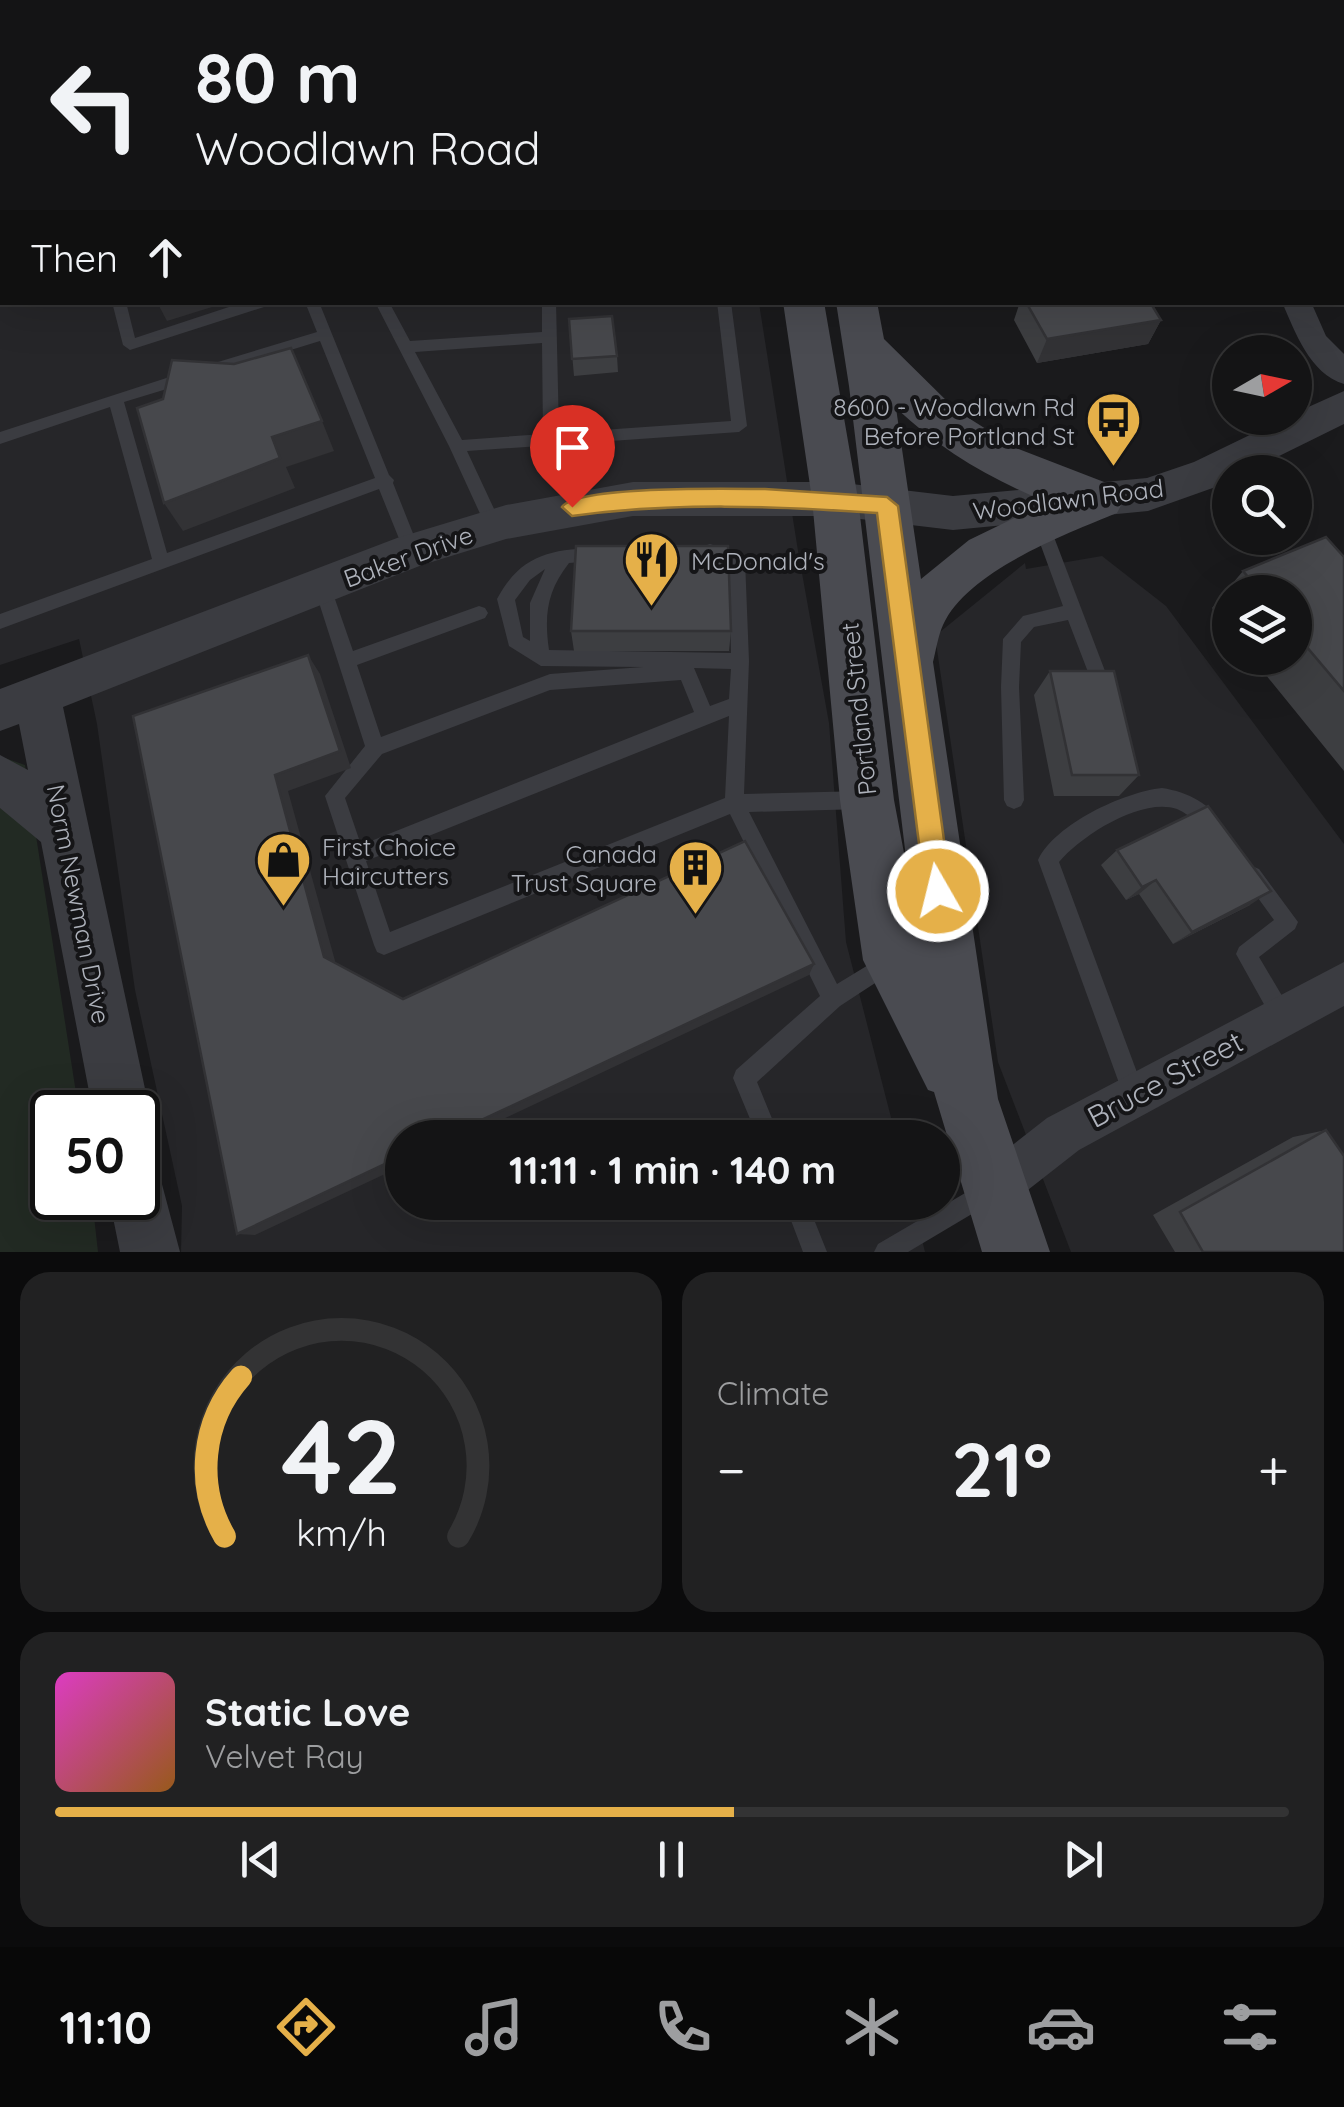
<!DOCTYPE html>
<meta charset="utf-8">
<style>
body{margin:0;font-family:Quicksand,sans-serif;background:#212122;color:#f1f3f6;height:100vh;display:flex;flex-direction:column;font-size:38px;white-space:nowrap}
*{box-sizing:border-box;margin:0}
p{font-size:32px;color:#9d9ea0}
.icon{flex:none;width:55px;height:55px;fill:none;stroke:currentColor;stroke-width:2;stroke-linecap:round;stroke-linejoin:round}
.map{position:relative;height:1252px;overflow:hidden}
.drawer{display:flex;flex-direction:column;gap:20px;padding:20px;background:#0b0b0c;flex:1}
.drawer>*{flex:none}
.banner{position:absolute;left:0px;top:0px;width:1345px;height:305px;box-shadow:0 10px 40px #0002,0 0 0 2px #333334;background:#141415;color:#f1f3f6;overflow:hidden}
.needle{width:65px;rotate:81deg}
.tools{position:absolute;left:1212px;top:335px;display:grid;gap:20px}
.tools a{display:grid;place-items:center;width:100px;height:100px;border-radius:50%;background:#141415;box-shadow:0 10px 40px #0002,0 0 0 2px #333334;font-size:50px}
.speed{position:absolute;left:30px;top:1090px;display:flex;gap:20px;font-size:50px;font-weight:700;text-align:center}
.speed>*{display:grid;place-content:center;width:130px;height:130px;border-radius:50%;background:#141415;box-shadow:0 10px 40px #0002,0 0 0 2px #333334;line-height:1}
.speed .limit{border:5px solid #111;border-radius:15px;background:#fff;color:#111}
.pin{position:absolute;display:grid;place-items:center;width:85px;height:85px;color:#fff;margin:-102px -42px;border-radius:50% 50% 50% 0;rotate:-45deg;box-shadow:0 0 10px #0007}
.pin .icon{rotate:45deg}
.me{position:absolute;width:110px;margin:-55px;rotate:352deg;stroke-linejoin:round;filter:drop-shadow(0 0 8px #0008)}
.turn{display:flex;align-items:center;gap:35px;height:210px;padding:0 30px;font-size:45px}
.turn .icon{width:130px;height:130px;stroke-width:2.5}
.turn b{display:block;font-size:70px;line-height:85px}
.then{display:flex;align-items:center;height:95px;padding:0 30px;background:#0003;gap:20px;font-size:38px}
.big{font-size:75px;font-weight:800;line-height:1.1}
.drawer .tile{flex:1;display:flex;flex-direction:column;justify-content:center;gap:15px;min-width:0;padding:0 35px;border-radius:30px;background:#212122}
.drawer .dial{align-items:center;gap:0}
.dial svg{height:260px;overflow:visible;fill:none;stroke:#333334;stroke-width:7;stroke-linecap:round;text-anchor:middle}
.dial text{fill:#f1f3f6;stroke:none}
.song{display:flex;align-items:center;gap:30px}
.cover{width:120px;height:120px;border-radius:15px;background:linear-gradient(135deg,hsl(310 70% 55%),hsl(30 70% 35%))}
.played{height:10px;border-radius:5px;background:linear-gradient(90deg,#e5b049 55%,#333334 55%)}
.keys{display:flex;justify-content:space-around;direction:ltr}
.heat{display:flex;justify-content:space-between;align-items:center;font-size:55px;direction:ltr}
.drawer .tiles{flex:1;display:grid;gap:20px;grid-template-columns:1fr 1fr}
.tile:last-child{grid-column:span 2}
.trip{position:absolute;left:385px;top:1120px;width:575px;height:100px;border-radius:50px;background:#141415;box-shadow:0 10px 40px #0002,0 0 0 2px #333334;font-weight:800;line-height:100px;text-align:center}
.tabs{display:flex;height:160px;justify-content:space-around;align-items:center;background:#080808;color:#9d9ea0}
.tabs .icon{width:70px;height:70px}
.tabs .active{color:#e5b049}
.tabs b{font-size:45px;color:#f1f3f6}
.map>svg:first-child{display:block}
</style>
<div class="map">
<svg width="1344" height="1252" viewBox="0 0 1344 1252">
<rect width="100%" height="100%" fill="#1a1a1c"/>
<path fill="#262629" d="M239,0H663L666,2H240Z
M785,0H1344V287L1342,2Z
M0,77L2,302L759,303L798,551L829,723L846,942L896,1137L402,1138V1202L913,1203L925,1252H181L182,1206L135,990L97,724L79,639L0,665Z
M1102,556L1166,606L1344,844V1252H1071L998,1062L935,636L1025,563L1026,569Z"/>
<path fill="#222a23" d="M5,758L25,765L79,1112H52V1198H92L98,1252H0V760Z"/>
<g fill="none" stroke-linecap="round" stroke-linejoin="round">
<path fill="#3b3c41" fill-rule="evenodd" d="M316,0H343L341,2H315Z
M0,98H2V106H0Z
M0,125H2V133H0Z
M1342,146H1344L1342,158Z
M0,157H2V165H0Z
M0,190H2V198H0Z
M112,302H126L135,338L244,302H269L267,306L130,350L123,345Z
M305,302H319L389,475L394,480L393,483L420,551L418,556H406L379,489L0,629V614L152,559L110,407L0,444V432L188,371L193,373L196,377L193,381L124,402L167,553L375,478L320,341L213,374L206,369L208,365L317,332Z
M375,302H389L410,341L542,332V302H556L559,433L731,421L717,302H731L747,426L739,432L467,451L502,526L494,533L488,531L449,446ZM542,343L543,434L462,440L415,352Z
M1041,517L1049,524L1113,692L1110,698L1104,700L1098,698L1068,620L1034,627L1021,642L1019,687L1024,800L1021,806L1014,809L1007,806L1004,800L1001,687L1003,639L1023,616L1063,606L1033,524Z
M710,544L743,555L745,560L749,661L744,794L864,791L871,794L874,800L871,806L864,809L749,812L837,984L888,953L895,956L898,963L895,970L840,1006L757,1082L780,1138H758L733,1078L736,1070L820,996L730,814L384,955L377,952L374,945L325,796L365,746L314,587L317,582H329L353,651L479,606L485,608L488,613L485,618L357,665L381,737L550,674L643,667L541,666L509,646L497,599C521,554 552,549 599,548L605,550L607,555L605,560L569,563C547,591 544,615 549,650L731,653L729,564L704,556L702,551L704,546ZM545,569L530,603V641L523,637L515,600L530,580ZM694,668L731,669L729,699L710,706ZM681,680L694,712L361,845L345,798L382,754L550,690ZM729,716L725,798L390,932L366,861Z
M1162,788C1188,792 1212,804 1224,828L1221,835L1214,837C1199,831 1193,815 1177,809C1141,797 1081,836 1059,862L1145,1094L1142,1102L1134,1105L1126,1102L1123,1094L1038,860C1055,824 1124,792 1162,788Z
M1252,866L1259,869L1298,922L1295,929L1259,957L1294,1016L1291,1024L1283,1027L1275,1024L1236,954L1239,947L1274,920L1242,876L1245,869Z
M984,1182L992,1186L996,1194L992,1202L908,1252H874L878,1244Z
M784,1202H807L827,1252H803Z"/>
<path fill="#3b3c41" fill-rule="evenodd" d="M1342,275L1344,276V296L1342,295Z
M1282,302H1311L1326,336L1344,354V384C1310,374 1295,332 1282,302Z
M1344,962V1006L1079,1150L1010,1204L994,1211L978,1204L971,1188L978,1172L1047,1118Z"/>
<path fill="#3b3c41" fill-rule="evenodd" d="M1344,391V424L1247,472H1230V481L1224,484L1148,511L953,530L835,516H633L506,539L422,565L63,707L150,1112L138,1134V1112H93L41,842L0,808V755L28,770L19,724L0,731V689L397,538L506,505L633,482H835L953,496L1147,478L1194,462L1285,418H1295V413Z
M138,1164L159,1173L180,1252H120L109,1198H138Z"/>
<path fill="#4a4b51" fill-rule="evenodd" d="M675,0H708L709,2H677Z
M729,0H762L763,2H731Z
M783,302H824L858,499L894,800L908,874L849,386L836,302H877L884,339L956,410L1016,448L1117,487L1124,500L1117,513C1066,534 967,571 943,625C938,636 936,650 933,662L998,1099L1050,1252H982L934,1092L928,1090L863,960L840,800L812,499ZM896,408C941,450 990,479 1047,502L969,540L921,579Z"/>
<path stroke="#686a72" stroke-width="55" d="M6,2L17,0"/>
</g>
<path fill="#3d3e41" d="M1020,302H1150L1161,320L1148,344L1037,363L1014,320Z
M569,319L617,356L618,372L574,376Z
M1344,557V771L1252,658H1295V592H1230V630L1212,608L1243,571Z
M571,631H731L729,651H574Z
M1050,671L1139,775L1119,796H1054L1034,695Z
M1117,850L1250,905L1173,944L1139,894L1126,900L1101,865Z
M1326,1130L1344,1252H1175L1153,1215L1293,1137Z"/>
<path fill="#323235" d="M157,302H228L167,321Z
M1161,320L1148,344L1037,363L1047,339Z
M322,421L334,451L286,467L295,488L183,531L164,503L272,437Z
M308,655L320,674L351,768L288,791L337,968L324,957L275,775Z
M1156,880L1139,894L1126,900L1142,887Z
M1271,891L1250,905L1173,944L1192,932Z
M814,964L809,975L463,1138H443Z
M402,1156V1166L255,1235L237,1234Z"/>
<path fill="#47484c" stroke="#323235" stroke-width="2.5" d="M1101,0H1292L1290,2H1098Z
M1026,302H1150L1161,320L1047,339Z
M612,316L617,356L572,359L569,319Z
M291,348L322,421L272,437L280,458L164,503L137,408L163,399L172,360L234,364Z
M1326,537L1344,557V691L1295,633V592H1261L1243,571Z
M576,546H728L731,631H571Z
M308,655L340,751L275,775L324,957L403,999L745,841L814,964L443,1138H402V1156L237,1234L133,716Z
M1050,671H1114L1139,775H1072Z
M1208,806L1271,891L1192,932L1156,880L1142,887L1117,850Z
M1326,1130L1344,1156V1252H1203L1180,1212Z"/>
<path fill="#e5b049" stroke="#95722f" stroke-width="2.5" d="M765,489L887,497L898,506L951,891L947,900L938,904L929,900L925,891L877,513C775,506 674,502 572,516L562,507C576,485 732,489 765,489Z"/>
<defs>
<symbol id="bus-pin" viewBox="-11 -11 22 30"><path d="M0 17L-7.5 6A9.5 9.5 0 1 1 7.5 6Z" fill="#e5b049" stroke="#151517"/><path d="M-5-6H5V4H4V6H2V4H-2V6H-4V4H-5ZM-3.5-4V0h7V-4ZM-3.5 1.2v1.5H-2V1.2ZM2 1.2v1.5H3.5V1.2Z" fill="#111"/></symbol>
<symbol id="restaurant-pin" viewBox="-11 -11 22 30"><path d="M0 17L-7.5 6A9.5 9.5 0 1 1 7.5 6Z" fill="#e5b049" stroke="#151517"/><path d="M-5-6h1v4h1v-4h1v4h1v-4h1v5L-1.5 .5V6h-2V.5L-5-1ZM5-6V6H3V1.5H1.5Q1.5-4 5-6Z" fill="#111"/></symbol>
<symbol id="shop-pin" viewBox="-11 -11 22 30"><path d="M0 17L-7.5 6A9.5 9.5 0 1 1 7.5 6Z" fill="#e5b049" stroke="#151517"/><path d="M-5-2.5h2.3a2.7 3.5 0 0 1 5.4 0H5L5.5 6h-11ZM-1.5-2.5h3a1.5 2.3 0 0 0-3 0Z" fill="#111"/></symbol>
<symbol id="building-pin" viewBox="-11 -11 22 30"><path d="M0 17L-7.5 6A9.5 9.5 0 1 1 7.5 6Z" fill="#e5b049" stroke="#151517"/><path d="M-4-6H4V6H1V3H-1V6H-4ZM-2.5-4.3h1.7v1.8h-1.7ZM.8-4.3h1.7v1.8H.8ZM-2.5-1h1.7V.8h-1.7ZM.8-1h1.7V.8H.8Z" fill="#111"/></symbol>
</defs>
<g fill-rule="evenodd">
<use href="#bus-pin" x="1082" y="388" width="63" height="86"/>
<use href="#restaurant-pin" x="620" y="528" width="63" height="86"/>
<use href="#shop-pin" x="252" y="828" width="63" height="86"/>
<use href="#building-pin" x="664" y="836" width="63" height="86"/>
</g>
<g text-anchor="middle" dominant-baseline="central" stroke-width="8" stroke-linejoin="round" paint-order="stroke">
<g font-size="25" fill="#aeb2bb" stroke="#151517" text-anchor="end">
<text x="1075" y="406">8600 - Woodlawn Rd<tspan x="1075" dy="29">Before Portland St</tspan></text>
<text x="691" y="560" text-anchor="start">McDonald's</text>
<text x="322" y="846" text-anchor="start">First Choice<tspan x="322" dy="29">Haircutters</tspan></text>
<text x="657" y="853">Canada<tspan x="657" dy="29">Trust Square</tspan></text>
</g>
<g font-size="25" fill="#aeb2bb" stroke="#151517">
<text transform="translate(1068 499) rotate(-7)">Woodlawn Road</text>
<text transform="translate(408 556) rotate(-20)">Baker Drive</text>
<text transform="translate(858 709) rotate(-96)">Portland Street</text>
<text transform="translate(79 904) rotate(79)">Norm Newman Drive</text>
</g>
<g font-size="30" fill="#aeb2bb" stroke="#151517">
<text transform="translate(1165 1079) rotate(-28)">Bruce Street</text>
</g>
</g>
</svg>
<div class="tools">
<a><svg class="needle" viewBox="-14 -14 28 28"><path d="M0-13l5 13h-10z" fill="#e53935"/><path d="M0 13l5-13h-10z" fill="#9d9ea0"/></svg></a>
<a><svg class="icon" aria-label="search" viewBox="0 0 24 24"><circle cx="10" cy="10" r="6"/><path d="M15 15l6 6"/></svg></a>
<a><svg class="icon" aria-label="layers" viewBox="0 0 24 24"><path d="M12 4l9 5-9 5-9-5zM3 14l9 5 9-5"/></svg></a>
</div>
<div class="speed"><div class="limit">50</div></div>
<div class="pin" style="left:572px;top:507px;background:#d93025"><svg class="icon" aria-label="arrive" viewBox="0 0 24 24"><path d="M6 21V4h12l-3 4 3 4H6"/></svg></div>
<svg class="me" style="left:938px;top:891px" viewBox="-20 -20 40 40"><circle r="17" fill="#e5b049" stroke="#fff" stroke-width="3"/><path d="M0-11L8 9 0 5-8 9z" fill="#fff"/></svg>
<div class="trip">11:11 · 1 min · 140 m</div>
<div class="banner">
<div class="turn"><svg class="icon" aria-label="left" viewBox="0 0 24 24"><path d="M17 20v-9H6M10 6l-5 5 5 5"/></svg><div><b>80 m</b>Woodlawn Road</div></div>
<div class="then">Then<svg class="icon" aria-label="ahead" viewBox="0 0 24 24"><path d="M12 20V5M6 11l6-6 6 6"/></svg></div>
</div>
</div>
<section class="drawer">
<div class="tiles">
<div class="tile dial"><svg viewBox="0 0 100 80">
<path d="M14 69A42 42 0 1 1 86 69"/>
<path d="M14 69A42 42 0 0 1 19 20" stroke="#e5b049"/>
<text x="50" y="56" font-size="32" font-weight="700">42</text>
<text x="50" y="72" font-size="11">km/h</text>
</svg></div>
<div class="tile"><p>Climate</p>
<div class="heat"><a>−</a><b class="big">21°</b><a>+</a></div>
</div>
<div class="tile">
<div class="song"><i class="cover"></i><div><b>Static Love</b><p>Velvet Ray</p></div></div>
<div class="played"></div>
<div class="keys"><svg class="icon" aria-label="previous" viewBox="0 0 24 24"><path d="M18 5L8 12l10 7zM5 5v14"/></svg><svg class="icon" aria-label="pause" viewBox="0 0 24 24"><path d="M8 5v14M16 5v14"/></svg><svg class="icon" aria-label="next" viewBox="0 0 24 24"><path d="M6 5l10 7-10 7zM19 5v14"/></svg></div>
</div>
</div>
</section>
<nav class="tabs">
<b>11:10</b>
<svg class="icon active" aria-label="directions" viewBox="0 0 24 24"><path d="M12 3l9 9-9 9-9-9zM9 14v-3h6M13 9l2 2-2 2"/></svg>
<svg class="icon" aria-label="music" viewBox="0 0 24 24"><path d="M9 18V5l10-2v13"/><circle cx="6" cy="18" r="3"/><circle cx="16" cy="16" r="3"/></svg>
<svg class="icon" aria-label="phone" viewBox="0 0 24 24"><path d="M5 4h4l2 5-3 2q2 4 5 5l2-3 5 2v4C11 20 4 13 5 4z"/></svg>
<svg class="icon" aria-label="climate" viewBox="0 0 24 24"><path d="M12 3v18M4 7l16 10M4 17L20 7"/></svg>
<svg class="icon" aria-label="car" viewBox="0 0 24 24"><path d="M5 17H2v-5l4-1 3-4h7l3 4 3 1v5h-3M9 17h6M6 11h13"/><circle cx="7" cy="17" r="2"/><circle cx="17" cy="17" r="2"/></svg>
<svg class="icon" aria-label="filters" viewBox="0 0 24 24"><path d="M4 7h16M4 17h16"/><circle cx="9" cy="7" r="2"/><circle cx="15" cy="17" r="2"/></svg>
</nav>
